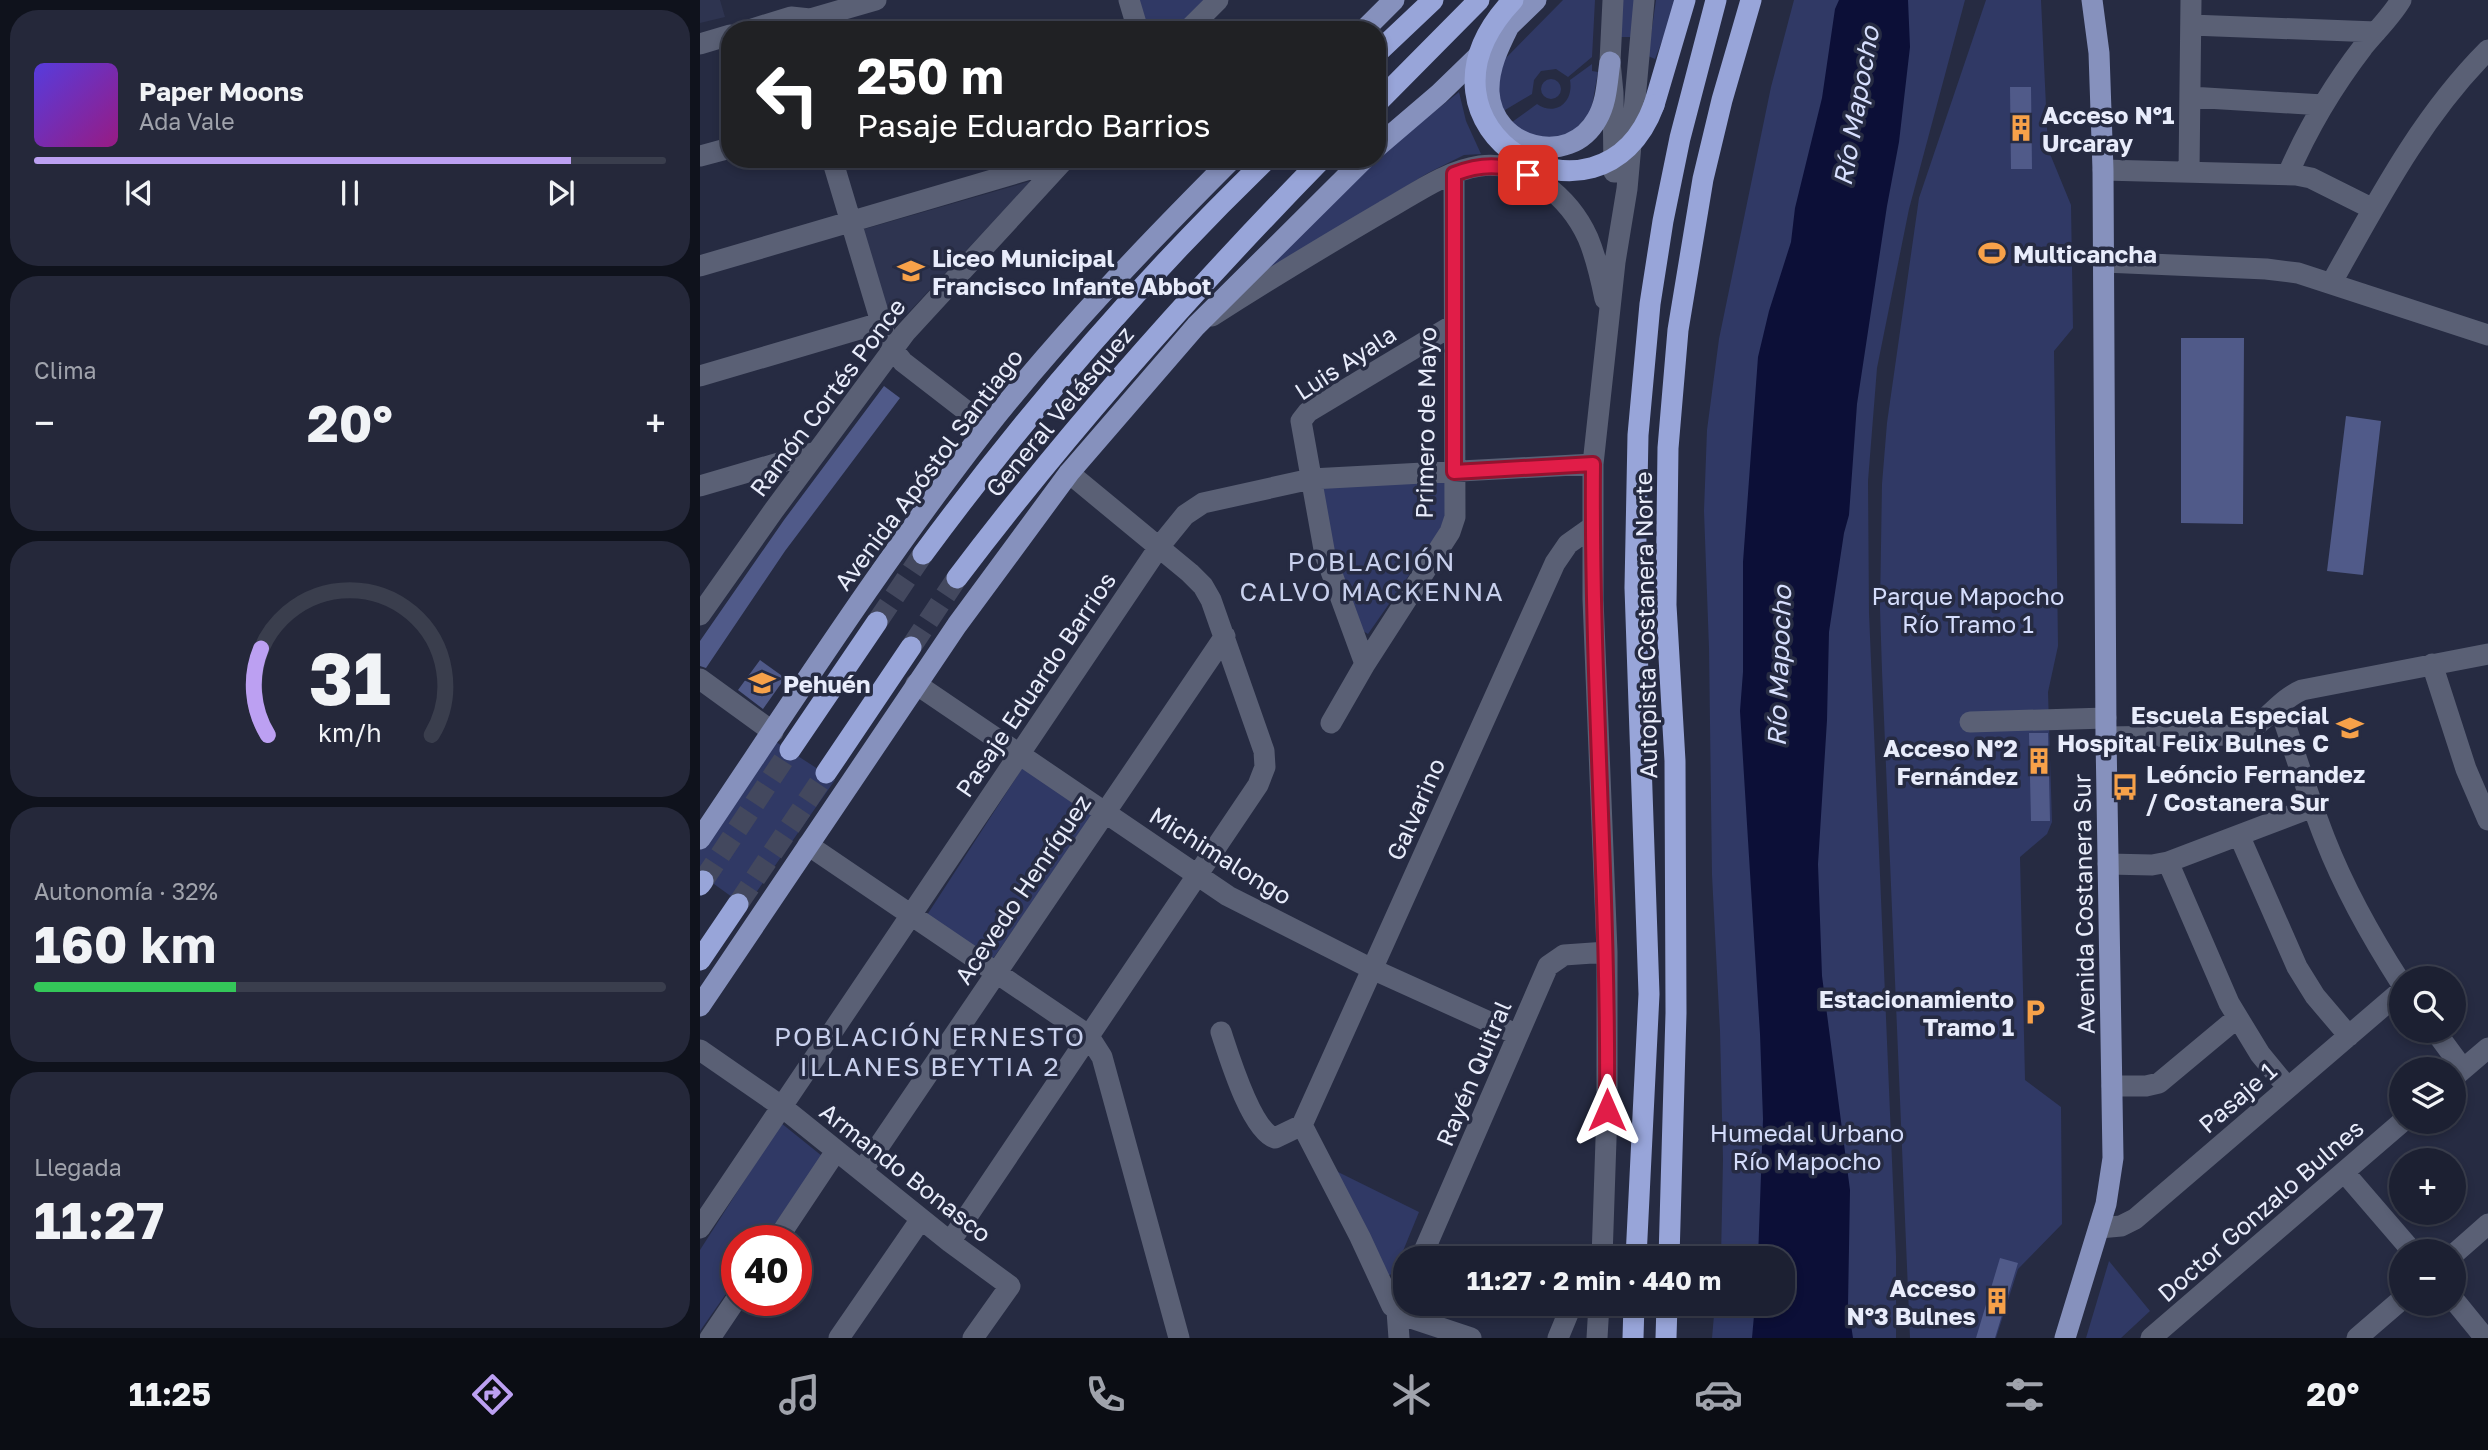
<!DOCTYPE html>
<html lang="es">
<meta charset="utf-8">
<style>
body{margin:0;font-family:"Golos Text",sans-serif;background:#25283a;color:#f1f3f6;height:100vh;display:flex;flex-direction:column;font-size:26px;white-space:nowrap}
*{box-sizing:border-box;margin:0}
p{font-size:23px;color:#a0a3ac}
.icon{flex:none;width:38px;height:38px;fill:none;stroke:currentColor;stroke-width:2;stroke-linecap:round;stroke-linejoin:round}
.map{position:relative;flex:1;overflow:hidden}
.drawer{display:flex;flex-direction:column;gap:10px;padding:10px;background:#0f121c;width:700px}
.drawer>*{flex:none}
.hud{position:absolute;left:21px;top:21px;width:665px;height:147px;border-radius:28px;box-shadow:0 4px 10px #0003,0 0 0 2px #3a3e4d;background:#202124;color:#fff;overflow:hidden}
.tools{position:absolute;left:1689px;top:966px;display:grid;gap:14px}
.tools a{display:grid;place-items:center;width:77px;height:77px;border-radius:50%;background:#1c2032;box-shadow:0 4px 10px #0003,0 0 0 2px #3a3e4d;font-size:35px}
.speed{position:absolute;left:21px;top:1225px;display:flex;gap:14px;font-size:35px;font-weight:700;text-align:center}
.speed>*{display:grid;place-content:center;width:91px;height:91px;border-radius:50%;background:#1c2032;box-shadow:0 4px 10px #0003,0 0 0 2px #3a3e4d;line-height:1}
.speed .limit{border:10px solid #d22;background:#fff;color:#111}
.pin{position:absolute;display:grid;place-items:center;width:60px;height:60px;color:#fff;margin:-30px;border-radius:14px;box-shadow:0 4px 10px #0006}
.me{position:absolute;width:77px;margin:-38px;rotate:0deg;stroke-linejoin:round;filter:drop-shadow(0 0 5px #0008)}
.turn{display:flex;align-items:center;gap:24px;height:147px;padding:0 21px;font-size:32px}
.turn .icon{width:91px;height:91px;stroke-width:2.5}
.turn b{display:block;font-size:49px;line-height:60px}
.big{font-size:52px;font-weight:700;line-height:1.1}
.drawer .card{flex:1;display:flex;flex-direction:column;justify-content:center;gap:10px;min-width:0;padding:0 24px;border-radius:28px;background:#25283a}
.drawer .dial{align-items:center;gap:0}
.dial svg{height:182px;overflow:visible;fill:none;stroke:#3a3e4d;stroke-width:7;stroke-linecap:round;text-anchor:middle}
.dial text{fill:#f1f3f6;stroke:none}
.song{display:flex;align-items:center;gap:21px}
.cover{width:84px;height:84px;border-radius:10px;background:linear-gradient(135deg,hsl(250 70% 55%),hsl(310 70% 35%))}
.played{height:7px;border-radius:4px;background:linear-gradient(90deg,#bca0f2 85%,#3a3e4d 85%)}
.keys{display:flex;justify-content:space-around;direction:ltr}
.heat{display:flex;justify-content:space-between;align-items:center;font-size:38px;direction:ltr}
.charge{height:10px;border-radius:5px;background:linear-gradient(90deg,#34c759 32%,#3a3e4d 0)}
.trip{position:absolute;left:693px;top:1246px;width:402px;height:70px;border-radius:28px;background:#1c2032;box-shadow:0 4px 10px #0003,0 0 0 2px #3a3e4d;font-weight:700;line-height:70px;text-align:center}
.tab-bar{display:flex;height:112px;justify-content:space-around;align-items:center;background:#0b0d14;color:#a0a3ac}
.tab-bar .icon{width:49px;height:49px}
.tab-bar .selected{color:#bca0f2}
.tab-bar b{font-size:32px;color:#f1f3f6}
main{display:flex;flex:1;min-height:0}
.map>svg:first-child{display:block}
</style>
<main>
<section class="drawer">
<div class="card">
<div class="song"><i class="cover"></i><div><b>Paper Moons</b><p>Ada Vale</p></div></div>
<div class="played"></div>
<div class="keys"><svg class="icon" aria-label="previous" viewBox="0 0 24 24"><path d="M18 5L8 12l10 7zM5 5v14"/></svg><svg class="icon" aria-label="pause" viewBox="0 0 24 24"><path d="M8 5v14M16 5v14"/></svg><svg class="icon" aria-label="next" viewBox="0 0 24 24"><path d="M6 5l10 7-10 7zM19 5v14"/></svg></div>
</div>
<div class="card"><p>Clima</p>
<div class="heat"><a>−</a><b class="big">20°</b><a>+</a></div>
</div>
<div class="card dial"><svg viewBox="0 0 100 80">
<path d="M14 69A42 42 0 1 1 86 69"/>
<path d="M14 69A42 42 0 0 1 11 31" stroke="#bca0f2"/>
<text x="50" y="56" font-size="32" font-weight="700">31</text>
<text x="50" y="72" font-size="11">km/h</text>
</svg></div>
<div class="card"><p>Autonomía · 32%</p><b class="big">160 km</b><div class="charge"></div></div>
<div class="card"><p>Llegada</p><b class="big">11:27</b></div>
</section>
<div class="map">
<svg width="1788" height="1338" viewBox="0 0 1788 1338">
<rect width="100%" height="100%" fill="#262b42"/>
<path fill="#2e3450" d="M0,0H20L25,17L0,23Z
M331,181L209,312L192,326L161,230Z"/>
<path fill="#303965" d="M439,0H506L480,30H448Z
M863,0H895L892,57L868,77L856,69L841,71L834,80L832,94L800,113L796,105L799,65Z
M922,0H936L934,37H920Z
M956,0H978L955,59L948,56Z
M1094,0H1265L1209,209L1177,368L1168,481L1169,613L1196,1256V1338H1012L1015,1304H1083V1258H1021L1023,1159L1020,1031L1012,875L1009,648L1004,511L1007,430L1019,339L1071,87Z
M1286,0H1341L1348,149L1371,205L1373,328L1354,351L1358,646L1348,692L1352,822L1347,834L1320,857L1325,1080L1361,1107L1362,1224L1318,1269L1296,1338H1210L1182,671L1180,608L1182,484L1187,423L1219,198Z
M892,64V71L898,72L891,112L871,134L842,141L808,125L837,104C856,117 874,102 870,80Z
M841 89a10 10 0 1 1 20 0a10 10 0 1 1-20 0Z
M759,92L766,121L781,154L764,155L728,173L564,272L687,149Z
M748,480L749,518L668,634L660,629L635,566L622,488Z
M73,740L135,780L46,907L0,874V850Z
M323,767L393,817L292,960L227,915Z
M81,1123L122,1156L63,1241H37V1278L0,1331V1250Z
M634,1170L719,1212L694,1273L685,1277Z
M1409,1261L1450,1311L1421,1338H1386Z"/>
<path fill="#0c0f37" d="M1139,0H1208L1210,47L1199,142L1187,206L1157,404L1149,515L1144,533L1129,632L1127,720L1118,864L1122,976L1150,1190L1148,1305L1153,1338H1052L1055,1304H1083V1258H1058L1063,1119L1060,1034L1040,711L1043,672V562L1058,357L1069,311L1091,242L1095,208L1122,98L1135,9Z"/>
<path fill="#505a89" d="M1310,87H1331L1332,169H1311Z
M1481,338H1544L1543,524L1481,523Z
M184,386L200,398L85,551L6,668L0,666V641L84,520Z
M1646,416L1681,421L1663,575L1627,571Z
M60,660L85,678L63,709L38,690Z
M1329,733H1348L1350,821H1331Z
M1300,1258L1318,1263L1295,1338H1276Z"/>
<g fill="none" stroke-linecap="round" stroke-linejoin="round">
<path stroke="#43485e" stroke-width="21" stroke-dasharray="21 10" stroke-linecap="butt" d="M177,622L223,554
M211,647L257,578
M3,881L90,750
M38,904L126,773"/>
<path stroke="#5a6075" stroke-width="21" d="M429,0L438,30
M913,0L910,62L913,93L914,172
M1491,25L1676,32
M49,30L91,17L110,19L176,0
M488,30L518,0
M0,44L30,35
M1490,97L1623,105
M0,156L30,148
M132,159L187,342L203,362L287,427
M1403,170L1596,175L1611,178L1673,209
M1489,172L1491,0
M1588,174C1608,128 1633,86 1663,47C1676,31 1691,17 1701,0
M1404,262L1566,269L1598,273L1788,335
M0,266L364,159
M1632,282C1678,200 1721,117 1788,50
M512,316C568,280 626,245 684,211C713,195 745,171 780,166C826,160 870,198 888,238C896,257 901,279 905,299
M0,376L180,323
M0,486L116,452
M0,615L74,510L205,333L365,159
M665,664L625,555L601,421L608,412L753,325
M1732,664L1766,769L1788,820
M0,679L73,732
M216,684L528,896L672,969L818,1035
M1579,706C1594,750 1608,796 1625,839C1645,890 1672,938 1701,983
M1270,722L1406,718
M631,723L665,664L750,532L755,517L754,174
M1406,737L1536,735C1566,726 1576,701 1602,690L1788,654
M1539,835L1597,967L1615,996L1649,1036
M108,845L388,1035L402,1057L479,1338
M1468,862L1529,1003L1560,1054L1588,1088
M1408,864L1452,865L1468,862L1613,807
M1735,1031L1763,1069
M521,1032C529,1056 551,1130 575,1138L602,1125
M0,1050L81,1106L250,1242L310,1286L273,1338
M1754,1077L1788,1048
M1412,1086H1446L1459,1083L1537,1018
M602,1125L855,563L868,544L892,527
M602,1125L660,1237L692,1306L708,1317L771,1338
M162,1171L525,636
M1644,1172L1712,1251
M0,1228L459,547L485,515L503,503L611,479L893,464
M1399,1228L1421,1226L1435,1219L1701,991
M76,1241L136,1151
M250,1242L558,785L565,767L564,751L511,600L503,586L490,573L369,473
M1754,1254L1788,1224
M721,1258L848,966L864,955L907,952
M902,1258L907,1110V952L893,599V464L915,262L927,189L944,0
M1754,1300L1785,1338
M10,1338L37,1298
M139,1338L221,1219
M699,1338L697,1311L705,1294
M858,1338L872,1304
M897,1338L899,1304
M1451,1338L1702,1122
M1657,1338L1701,1300"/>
<path stroke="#8691bd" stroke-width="21" d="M809,26C799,46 788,68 789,92C792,148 869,169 897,119C907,102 907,81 910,62
M664,30L694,0
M677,147L739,94L836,0
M0,839C93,701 183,561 285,430C361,334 446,245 532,159
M0,1006L257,625L369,473L496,326L664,159
M1365,1338L1406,1204L1413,1158L1406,737L1403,170L1399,53L1392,0"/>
<path stroke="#98a5d9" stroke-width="21" d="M677,53L733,0
M677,103L779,0
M954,105L985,0
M223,554C327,413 441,281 567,159
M257,578C369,430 492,292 622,159
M90,750L177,622
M126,773L211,647
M0,885L3,881
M0,960L38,904
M936,1258L949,994L935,588L938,435L950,304L963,221L980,138L1016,0
M969,1258L976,1013L975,761L966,605L968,448L978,330L1003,179L1022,100L1051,0
M933,1338L934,1304
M966,1338L967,1304"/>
<path stroke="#98a5d9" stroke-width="21" d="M813,0C690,130 901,249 954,105"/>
</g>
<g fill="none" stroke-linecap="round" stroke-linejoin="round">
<defs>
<path id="route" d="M828,175C803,163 780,164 754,174V472L893,464C891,679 909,894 907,1110"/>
</defs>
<use href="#route" stroke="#92132f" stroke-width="18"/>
<use href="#route" stroke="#e11d48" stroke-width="12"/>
</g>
<defs>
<symbol id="building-bare" viewBox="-9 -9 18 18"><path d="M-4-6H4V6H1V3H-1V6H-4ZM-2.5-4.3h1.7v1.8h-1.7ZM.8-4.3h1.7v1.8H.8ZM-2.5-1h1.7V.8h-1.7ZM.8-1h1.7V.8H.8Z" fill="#f7a149" stroke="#262b42" stroke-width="2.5" paint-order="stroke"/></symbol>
<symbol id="stadium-bare" viewBox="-9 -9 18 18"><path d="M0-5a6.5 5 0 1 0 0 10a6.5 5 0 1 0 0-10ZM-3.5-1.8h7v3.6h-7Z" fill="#f7a149" stroke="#262b42" stroke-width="2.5" paint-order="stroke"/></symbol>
<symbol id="school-bare" viewBox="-9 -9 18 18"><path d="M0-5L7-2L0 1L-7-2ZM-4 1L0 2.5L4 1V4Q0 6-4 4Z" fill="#f7a149" stroke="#262b42" stroke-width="2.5" paint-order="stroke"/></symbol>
<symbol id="bus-bare" viewBox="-9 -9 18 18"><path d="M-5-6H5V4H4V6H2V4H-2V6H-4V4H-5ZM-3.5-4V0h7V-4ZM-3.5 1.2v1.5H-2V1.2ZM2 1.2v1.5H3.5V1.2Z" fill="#f7a149" stroke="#262b42" stroke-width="2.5" paint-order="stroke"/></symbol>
<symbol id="parking-bare" viewBox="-9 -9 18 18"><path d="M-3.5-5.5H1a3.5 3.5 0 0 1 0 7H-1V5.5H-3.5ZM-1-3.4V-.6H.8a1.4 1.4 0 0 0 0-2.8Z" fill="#f7a149" stroke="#262b42" stroke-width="2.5" paint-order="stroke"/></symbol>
</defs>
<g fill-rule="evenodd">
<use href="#building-bare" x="1302" y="109" width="38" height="38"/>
<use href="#stadium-bare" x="1273" y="234" width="38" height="38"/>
<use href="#school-bare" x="192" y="252" width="38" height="38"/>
<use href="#school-bare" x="43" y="664" width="38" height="38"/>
<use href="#school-bare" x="1631" y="709" width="38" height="38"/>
<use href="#building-bare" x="1320" y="742" width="38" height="38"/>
<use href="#bus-bare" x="1406" y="768" width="38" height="38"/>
<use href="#parking-bare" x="1316" y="993" width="38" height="38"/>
<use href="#building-bare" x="1278" y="1282" width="38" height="38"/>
</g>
<g text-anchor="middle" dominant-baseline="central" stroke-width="7" stroke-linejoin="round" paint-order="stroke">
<g font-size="24" font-weight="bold" fill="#e8ecfb" stroke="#262b42" text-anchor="start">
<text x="1342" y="114">Acceso N°1<tspan x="1342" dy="28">Urcaray</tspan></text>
<text x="1313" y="253">Multicancha</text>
<text x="232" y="257">Liceo Municipal<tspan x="232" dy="28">Francisco Infante Abbot</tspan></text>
<text x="83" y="683">Pehuén</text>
<text x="1629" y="714" text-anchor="end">Escuela Especial<tspan x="1629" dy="28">Hospital Felix Bulnes C</tspan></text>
<text x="1318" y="747" text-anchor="end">Acceso N°2<tspan x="1318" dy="28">Fernández</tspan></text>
<text x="1446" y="773">Leóncio Fernandez<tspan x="1446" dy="28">/ Costanera Sur</tspan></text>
<text x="1314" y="998" text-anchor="end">Estacionamiento<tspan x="1314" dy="28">Tramo 1</tspan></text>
<text x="1276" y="1287" text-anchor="end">Acceso<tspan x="1276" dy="28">N°3 Bulnes</tspan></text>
</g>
<g font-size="24" fill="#e8ecfb" stroke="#262b42">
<text transform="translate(645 362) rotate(-33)">Luis Ayala</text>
<text transform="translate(127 397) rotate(-53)">Ramón Cortés Ponce</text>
<text transform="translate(359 411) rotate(-50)">General Velásquez</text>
<text transform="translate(725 423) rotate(-89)">Primero de Mayo</text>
<text transform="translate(228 469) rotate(-53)">Avenida Apóstol Santiago</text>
<text transform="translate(945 625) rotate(-91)">Autopista Costanera Norte</text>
<text transform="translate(335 684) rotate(-56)">Pasaje Eduardo Barrios</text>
<text transform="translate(715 809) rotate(-66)">Galvarino</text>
<text transform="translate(521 855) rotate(32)">Michimalongo</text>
<text transform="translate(322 889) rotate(-56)">Acevedo Henríquez</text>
<text transform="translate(1383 904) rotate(-91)">Avenida Costanera Sur</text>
<text transform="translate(773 1073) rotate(-67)">Rayén Quitral</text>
<text transform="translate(1537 1097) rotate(-41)">Pasaje 1</text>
<text transform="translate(206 1172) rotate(38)">Armando Bonasco</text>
<text transform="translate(1560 1210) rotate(-41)">Doctor Gonzalo Bulnes</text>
</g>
<g font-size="24" fill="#d5ddfc" stroke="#262b42">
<text x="1268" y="595">Parque Mapocho<tspan x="1268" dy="28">Río Tramo 1</tspan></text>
<text x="1107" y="1132">Humedal Urbano<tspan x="1107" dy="28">Río Mapocho</tspan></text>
</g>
<g font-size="26" font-style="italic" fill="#d7dffe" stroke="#262b42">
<text transform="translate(1156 106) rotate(-80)">Río Mapocho</text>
<text transform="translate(1079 666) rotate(-88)">Río Mapocho</text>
</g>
<g font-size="26" letter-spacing="2" fill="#c8d0ed" stroke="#262b42">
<text x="672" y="561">POBLACIÓN<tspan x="672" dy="30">CALVO MACKENNA</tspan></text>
<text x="230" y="1036">POBLACIÓN ERNESTO<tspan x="230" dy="30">ILLANES BEYTIA 2</tspan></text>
</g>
</g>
</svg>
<div class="tools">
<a><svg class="icon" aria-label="search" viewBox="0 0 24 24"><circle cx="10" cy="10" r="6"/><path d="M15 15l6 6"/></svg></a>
<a><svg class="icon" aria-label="layers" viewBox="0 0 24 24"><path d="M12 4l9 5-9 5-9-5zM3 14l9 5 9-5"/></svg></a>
<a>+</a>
<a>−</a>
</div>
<div class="speed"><div class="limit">40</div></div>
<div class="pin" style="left:828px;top:175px;background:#d93025"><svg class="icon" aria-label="arrive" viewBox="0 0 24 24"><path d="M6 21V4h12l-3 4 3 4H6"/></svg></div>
<svg class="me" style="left:907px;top:1110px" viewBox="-20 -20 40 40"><path d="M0-17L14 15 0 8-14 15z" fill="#e11d48" stroke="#fff" stroke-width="4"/></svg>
<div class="trip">11:27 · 2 min · 440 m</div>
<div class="hud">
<div class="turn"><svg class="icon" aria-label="left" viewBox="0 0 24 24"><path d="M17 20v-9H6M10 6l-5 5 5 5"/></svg><div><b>250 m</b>Pasaje Eduardo Barrios</div></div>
</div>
</div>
</main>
<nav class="tab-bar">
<b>11:25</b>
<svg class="icon selected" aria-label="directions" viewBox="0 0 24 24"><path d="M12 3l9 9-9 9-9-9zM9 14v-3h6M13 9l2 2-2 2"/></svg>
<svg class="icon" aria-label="music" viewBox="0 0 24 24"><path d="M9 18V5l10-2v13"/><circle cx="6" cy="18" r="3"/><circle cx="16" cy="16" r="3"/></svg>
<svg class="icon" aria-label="phone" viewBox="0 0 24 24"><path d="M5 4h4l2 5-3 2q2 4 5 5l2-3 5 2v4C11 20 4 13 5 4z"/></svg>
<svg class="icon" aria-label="climate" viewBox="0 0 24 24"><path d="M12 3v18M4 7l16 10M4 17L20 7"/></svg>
<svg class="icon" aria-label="car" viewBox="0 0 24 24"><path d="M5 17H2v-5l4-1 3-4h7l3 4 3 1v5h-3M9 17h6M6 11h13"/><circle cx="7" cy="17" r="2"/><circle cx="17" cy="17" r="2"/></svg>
<svg class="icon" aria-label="filters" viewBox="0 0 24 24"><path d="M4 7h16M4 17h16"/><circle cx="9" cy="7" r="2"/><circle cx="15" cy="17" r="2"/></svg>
<b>20°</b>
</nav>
